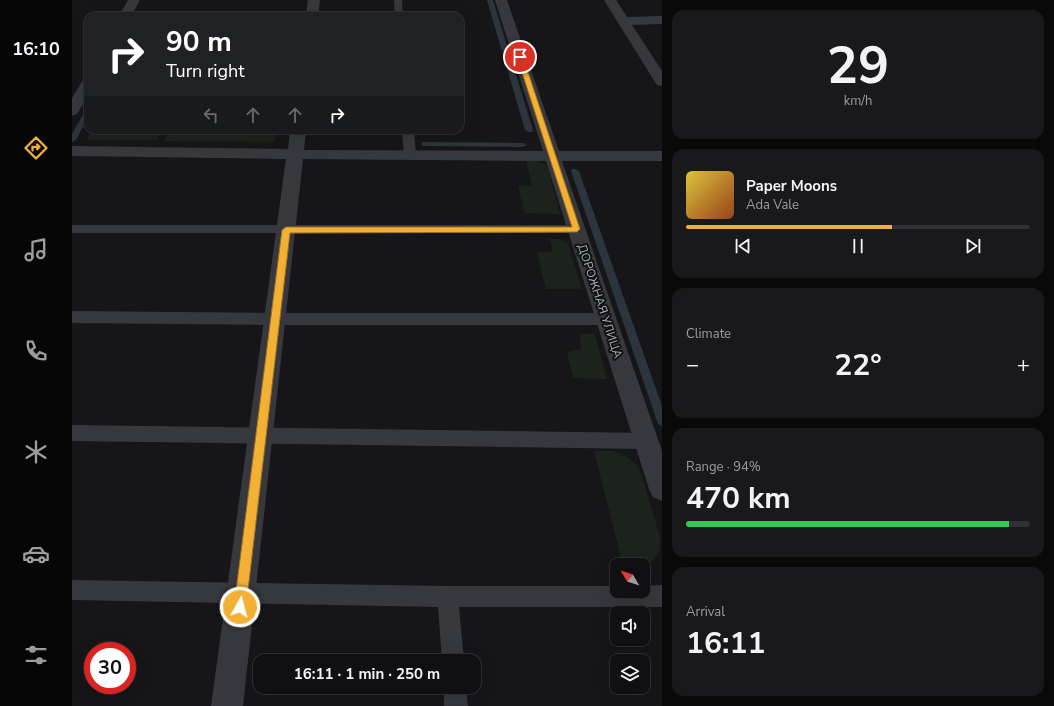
<!DOCTYPE html>
<meta charset="utf-8">
<style>
body{margin:0;font-family:"Nunito Sans",sans-serif;background:#19191b;color:#f1f3f6;height:100vh;display:flex;flex-direction:column;font-size:15px;white-space:nowrap}
*{box-sizing:border-box;margin:0}
p{font-size:13px;color:#9c9d9f}
.icon{flex:none;width:22px;height:22px;fill:none;stroke:currentColor;stroke-width:2;stroke-linecap:round;stroke-linejoin:round}
.map{position:relative;flex:1;overflow:hidden}
.drawer{display:flex;flex-direction:column;gap:10px;padding:10px;background:#09090a;width:392px}
.drawer>*{flex:none}
.banner{position:absolute;left:12px;top:12px;width:380px;height:122px;border-radius:12px;box-shadow:0 4px 16px #0002,0 0 0 1px #303032;background:#202124;color:#fff;overflow:hidden}
.needle{width:26px;rotate:309deg}
.controls{position:absolute;left:538px;top:558px;display:grid;gap:8px}
.controls a{display:grid;place-items:center;width:40px;height:40px;border-radius:8px;background:#101012;box-shadow:0 4px 16px #0002,0 0 0 1px #303032;font-size:20px}
.speed{position:absolute;left:12px;top:642px;display:flex;gap:8px;font-size:20px;font-weight:700;text-align:center}
.speed>*{display:grid;place-content:center;width:52px;height:52px;border-radius:50%;background:#101012;box-shadow:0 4px 16px #0002,0 0 0 1px #303032;line-height:1}
.speed .limit{border:6px solid #d22;background:#fff;color:#111}
.pin{position:absolute;display:grid;place-items:center;width:34px;height:34px;color:#fff;margin:-17px;border:2px solid #fff;border-radius:50%;box-shadow:0 1px 4px #0007}
.me{position:absolute;width:44px;margin:-22px;rotate:7deg;stroke-linejoin:round;filter:drop-shadow(0 0 3px #0008)}
.turn{display:flex;align-items:center;gap:14px;height:84px;padding:0 16px;font-size:18px}
.turn .icon{width:52px;height:52px;stroke-width:2.5}
.turn b{display:block;font-size:28px;line-height:34px}
.lanes{display:flex;align-items:center;height:38px;padding:0 16px;background:#0003;justify-content:center;gap:20px;direction:ltr}
.lanes .off{opacity:.35}
.big{font-size:30px;font-weight:700;line-height:1.1}
.drawer .widget{flex:1;display:flex;flex-direction:column;justify-content:center;gap:6px;min-width:0;padding:0 14px;border-radius:12px;background:#19191b}
.drawer .dial{align-items:center;gap:0}
.dial b{font-size:52px;line-height:1}
.song{display:flex;align-items:center;gap:12px}
.cover{width:48px;height:48px;border-radius:6px;background:linear-gradient(135deg,hsl(50 70% 55%),hsl(20 70% 35%))}
.played{height:4px;border-radius:2px;background:linear-gradient(90deg,#f2b134 60%,#303032 60%)}
.keys{display:flex;justify-content:space-around;direction:ltr}
.heat{display:flex;justify-content:space-between;align-items:center;font-size:22px;direction:ltr}
.charge{height:6px;border-radius:3px;background:linear-gradient(90deg,#34c759 94%,#303032 0)}
.trip{position:absolute;left:181px;top:654px;width:228px;height:40px;border-radius:12px;background:#101012;box-shadow:0 4px 16px #0002,0 0 0 1px #303032;font-weight:700;line-height:40px;text-align:center}
main{display:flex;flex:1;min-height:0}
.tabs{display:flex;flex-direction:column;width:72px;justify-content:space-around;align-items:center;background:#060607;color:#9c9d9f}
.tabs .icon{width:28px;height:28px}
.tabs .active{color:#f2b134}
.tabs b{font-size:18px;color:#f1f3f6}
.map>svg:first-child{display:block}
</style>
<main>
<nav class="tabs">
<b>16:10</b>
<svg class="icon active" aria-label="directions" viewBox="0 0 24 24"><path d="M12 3l9 9-9 9-9-9zM9 14v-3h6M13 9l2 2-2 2"/></svg>
<svg class="icon" aria-label="music" viewBox="0 0 24 24"><path d="M9 18V5l10-2v13"/><circle cx="6" cy="18" r="3"/><circle cx="16" cy="16" r="3"/></svg>
<svg class="icon" aria-label="phone" viewBox="0 0 24 24"><path d="M5 4h4l2 5-3 2q2 4 5 5l2-3 5 2v4C11 20 4 13 5 4z"/></svg>
<svg class="icon" aria-label="climate" viewBox="0 0 24 24"><path d="M12 3v18M4 7l16 10M4 17L20 7"/></svg>
<svg class="icon" aria-label="car" viewBox="0 0 24 24"><path d="M5 17H2v-5l4-1 3-4h7l3 4 3 1v5h-3M9 17h6M6 11h13"/><circle cx="7" cy="17" r="2"/><circle cx="17" cy="17" r="2"/></svg>
<svg class="icon" aria-label="filters" viewBox="0 0 24 24"><path d="M4 7h16M4 17h16"/><circle cx="9" cy="7" r="2"/><circle cx="15" cy="17" r="2"/></svg>
</nav>
<div class="map">
<svg width="590" height="706" viewBox="0 0 590 706">
<rect width="100%" height="100%" fill="#161618"/>
<path fill="#1c231d" d="M20,130H90L85,140H15Z
M97,130H204L202,142L92,141Z
M454,160C463,160 470,160 476,168L488,214L452,213L446,186L460,185Z
M478,239H488L496,244L510,289H474L465,252H481Z
M508,334H523L535,379L501,378L495,352L509,349Z
M522,451H541L555,457L567,467L588,537L587,551L582,560L571,566V565H551Z"/>
<g fill="none" stroke-linecap="round" stroke-linejoin="round">
<path fill="#2c353c" fill-rule="evenodd" d="M415,0H421L461,130L460,132H457L453,130Z
M16,109V117L4,140L0,142V134L13,111Z
M350,142L451,143L455,145L451,147L353,146H350Z
M500,169H503L507,171L590,406V426L586,424L585,421L499,171Z"/>
<path fill="#37383d" fill-rule="evenodd" d="M322,0H330L331,16H323Z
M330,130H342L344,156L342,159H334L332,156Z
M0,225H505L510,226L512,229L510,232L505,233H0Z
M0,311L203,313H534L539,315L542,319L539,323L534,325H203L0,323Z
M0,425L574,433L580,435L583,441L580,447L574,449L0,441Z
M0,580L376,586H545V591H571V586L590,585V607H387L392,661H370L366,607L0,600Z
M372,687H394L396,706H372Z"/>
<path fill="#37383d" fill-rule="evenodd" d="M56,0H68L59,16H47Z
M236,0H248L246,16H234Z
M423,0H435L487,151H590V161H490L590,451V501L581,497L577,489L474,161L231,159L171,706H139L214,159L0,156V146L216,149L218,130H234L232,150L471,151Z
M532,0H544L555,17L590,16V24L560,25L590,71V86L585,85L583,82Z
M16,79V96L5,114L0,116V98L11,80Z"/>
</g>
<path fill="#f2b134" stroke="#9d7322" d="M448,55L451,57L508,229L505,232L218,233L174,607L172,611L168,613L163,611L162,607L210,230L214,227H500L445,57Z"/>
<g text-anchor="middle" dominant-baseline="central" stroke-width="4" stroke-linejoin="round" paint-order="stroke">
<g font-size="12" fill="#a8adb8" stroke="#111113">
<text transform="translate(528 301) rotate(72)">ДОРОЖНАЯ УЛИЦА</text>
</g>
</g>
</svg>
<div class="controls">
<a><svg class="needle" viewBox="-14 -14 28 28"><path d="M0-13l5 13h-10z" fill="#e53935"/><path d="M0 13l5-13h-10z" fill="#9c9d9f"/></svg></a>
<a><svg class="icon" aria-label="sound" viewBox="0 0 24 24"><path d="M4 9h4l5-4v14l-5-4H4zM17 9q2 3 0 6"/></svg></a>
<a><svg class="icon" aria-label="layers" viewBox="0 0 24 24"><path d="M12 4l9 5-9 5-9-5zM3 14l9 5 9-5"/></svg></a>
</div>
<div class="speed"><div class="limit">30</div></div>
<div class="pin" style="left:448px;top:57px;background:#d93025"><svg class="icon" aria-label="arrive" viewBox="0 0 24 24"><path d="M6 21V4h12l-3 4 3 4H6"/></svg></div>
<svg class="me" style="left:168px;top:607px" viewBox="-20 -20 40 40"><circle r="17" fill="#f2b134" stroke="#fff" stroke-width="3"/><path d="M0-11L8 9 0 5-8 9z" fill="#fff"/></svg>
<div class="trip">16:11 · 1 min · 250 m</div>
<div class="banner">
<div class="turn"><svg class="icon" aria-label="right" viewBox="0 0 24 24"><path d="M7 20v-9h11M14 6l5 5-5 5"/></svg><div><b>90 m</b>Turn right</div></div>
<div class="lanes"><svg class="icon off" aria-label="left" viewBox="0 0 24 24"><path d="M17 20v-9H6M10 6l-5 5 5 5"/></svg><svg class="icon off" aria-label="ahead" viewBox="0 0 24 24"><path d="M12 20V5M6 11l6-6 6 6"/></svg><svg class="icon off" aria-label="ahead" viewBox="0 0 24 24"><path d="M12 20V5M6 11l6-6 6 6"/></svg><svg class="icon" aria-label="right" viewBox="0 0 24 24"><path d="M7 20v-9h11M14 6l5 5-5 5"/></svg></div>
</div>
</div>
<section class="drawer">
<div class="widget dial"><b>29</b><p>km/h</p></div>
<div class="widget">
<div class="song"><i class="cover"></i><div><b>Paper Moons</b><p>Ada Vale</p></div></div>
<div class="played"></div>
<div class="keys"><svg class="icon" aria-label="previous" viewBox="0 0 24 24"><path d="M18 5L8 12l10 7zM5 5v14"/></svg><svg class="icon" aria-label="pause" viewBox="0 0 24 24"><path d="M8 5v14M16 5v14"/></svg><svg class="icon" aria-label="next" viewBox="0 0 24 24"><path d="M6 5l10 7-10 7zM19 5v14"/></svg></div>
</div>
<div class="widget"><p>Climate</p>
<div class="heat"><a>−</a><b class="big">22°</b><a>+</a></div>
</div>
<div class="widget"><p>Range · 94%</p><b class="big">470 km</b><div class="charge"></div></div>
<div class="widget"><p>Arrival</p><b class="big">16:11</b></div>
</section>
</main>
